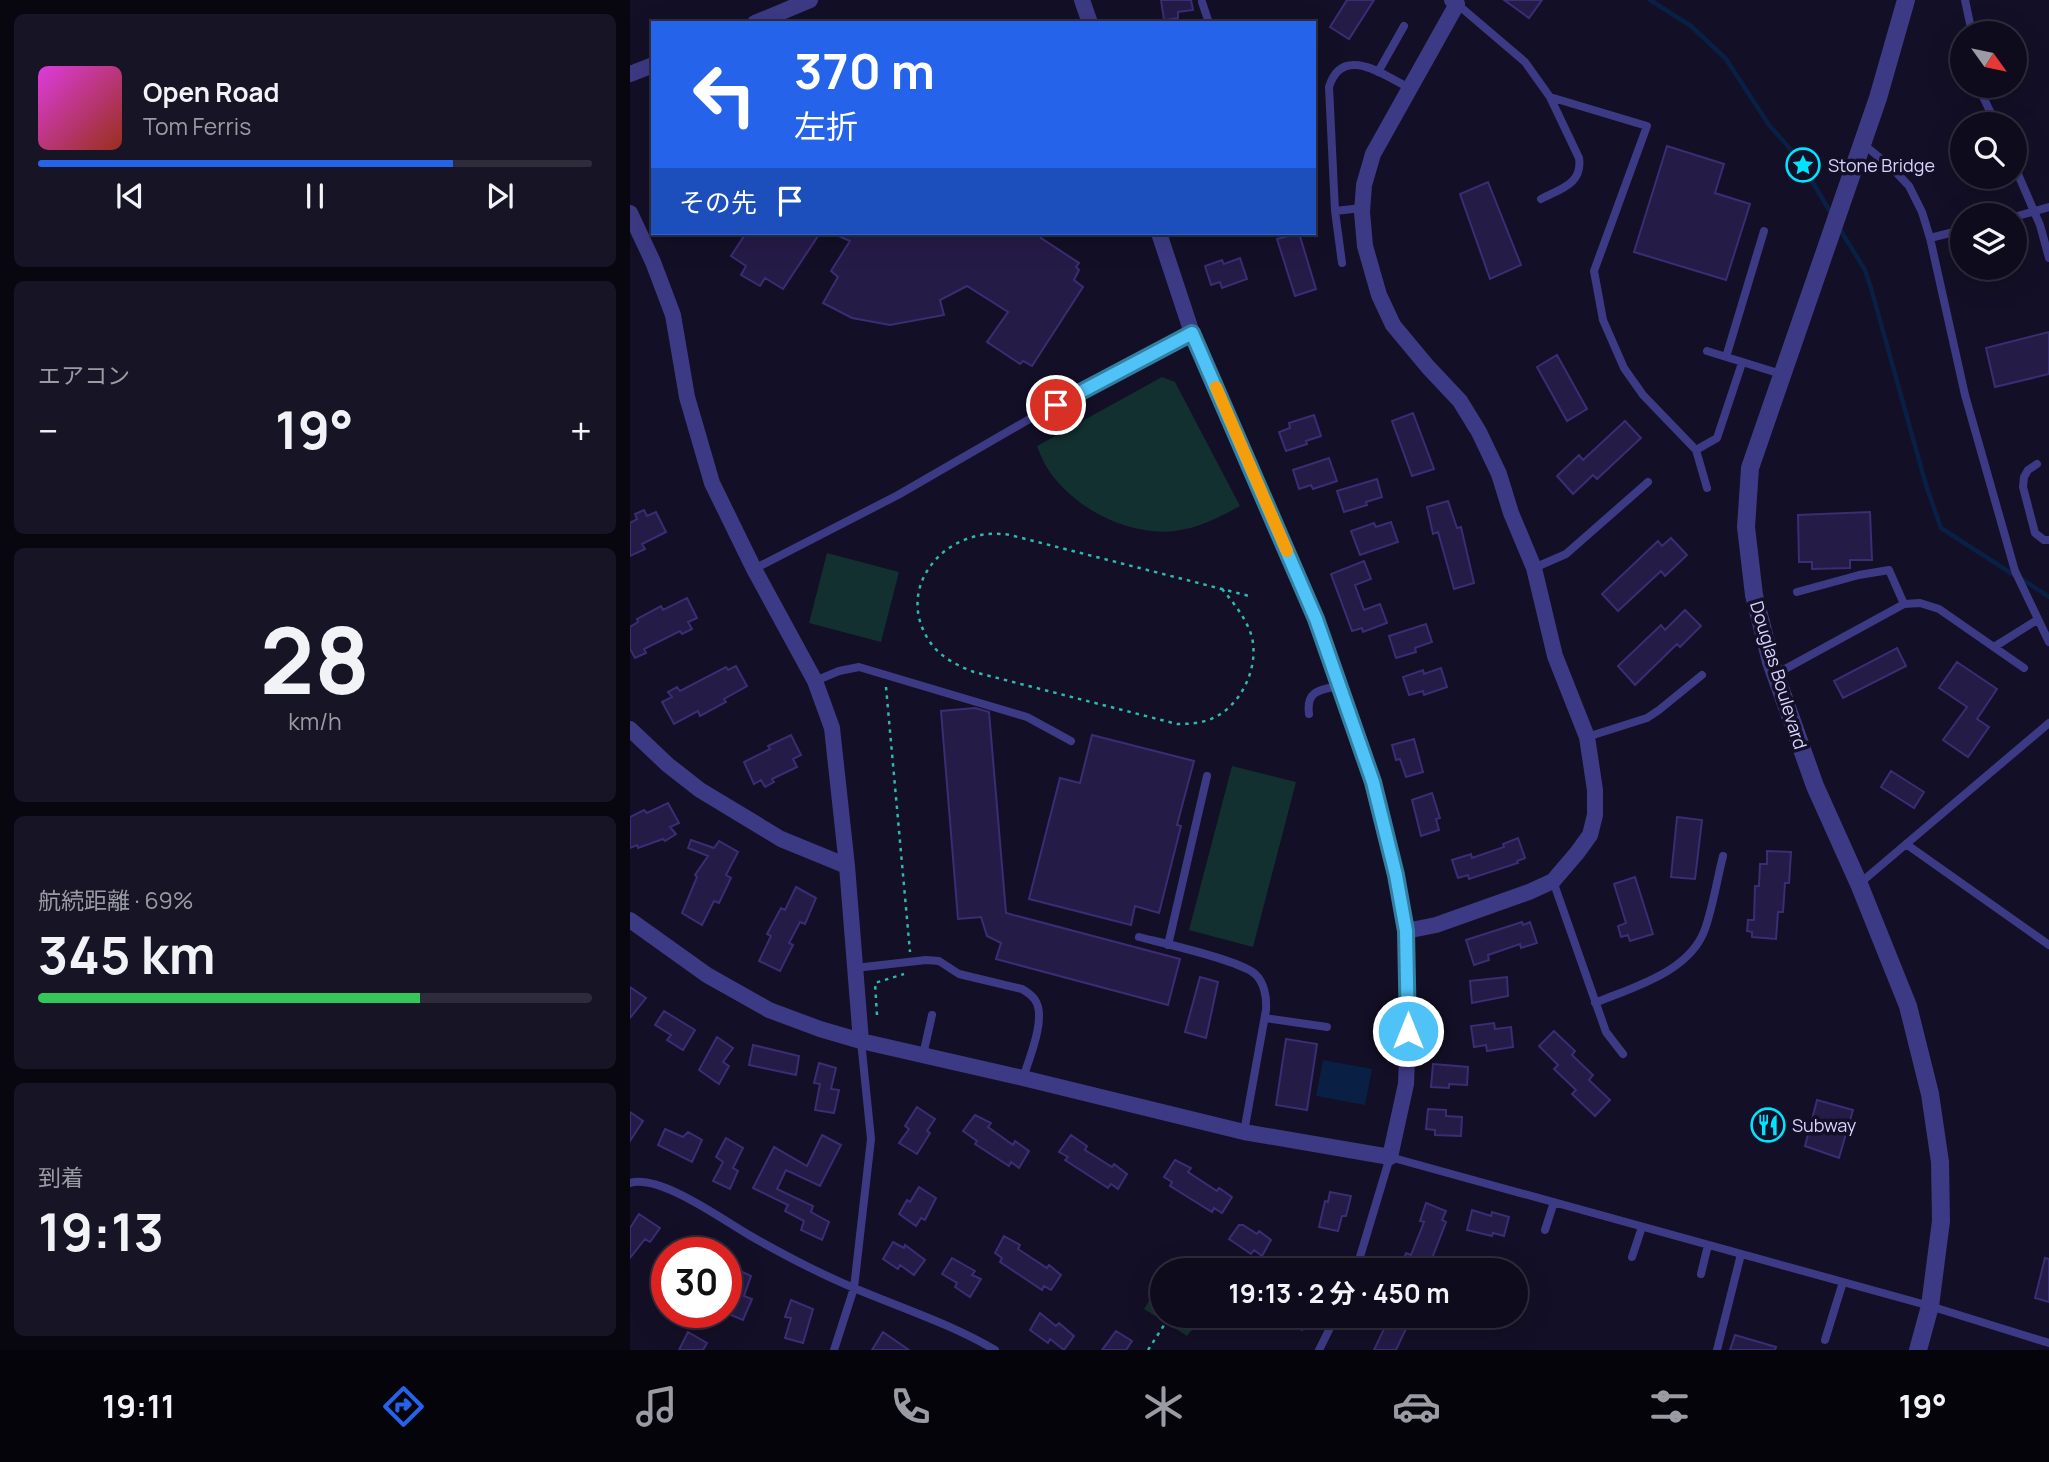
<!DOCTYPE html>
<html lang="ja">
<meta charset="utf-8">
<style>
body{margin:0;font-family:Manrope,"Noto Sans JP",sans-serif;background:#171425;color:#f1f3f6;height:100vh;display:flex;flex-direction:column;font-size:26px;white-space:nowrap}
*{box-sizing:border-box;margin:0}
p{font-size:23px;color:#9b9ba3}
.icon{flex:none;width:38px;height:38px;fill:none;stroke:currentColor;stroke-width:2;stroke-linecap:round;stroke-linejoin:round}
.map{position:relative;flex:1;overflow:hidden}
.details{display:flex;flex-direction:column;gap:14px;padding:14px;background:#08060f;width:630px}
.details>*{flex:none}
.hud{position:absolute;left:21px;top:21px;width:665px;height:214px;border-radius:0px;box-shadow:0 7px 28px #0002,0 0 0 2px #2e2b3b;background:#2563eb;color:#fff;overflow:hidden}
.needle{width:46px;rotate:123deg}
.tools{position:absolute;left:1320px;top:21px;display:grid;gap:14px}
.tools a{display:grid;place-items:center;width:77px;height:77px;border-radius:50%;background:#0e0b1c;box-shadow:0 7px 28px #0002,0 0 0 2px #2e2b3b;font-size:35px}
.speed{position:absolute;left:21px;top:1237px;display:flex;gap:14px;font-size:35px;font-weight:700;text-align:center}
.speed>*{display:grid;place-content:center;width:91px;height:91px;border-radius:50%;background:#0e0b1c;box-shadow:0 7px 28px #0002,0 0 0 2px #2e2b3b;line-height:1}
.speed .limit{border:10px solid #d22;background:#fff;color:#111}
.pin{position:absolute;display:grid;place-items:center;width:60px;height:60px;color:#fff;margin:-30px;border:4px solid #fff;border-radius:50%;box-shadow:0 2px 7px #0007}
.me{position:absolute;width:77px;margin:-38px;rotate:0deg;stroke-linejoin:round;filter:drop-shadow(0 0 5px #0008)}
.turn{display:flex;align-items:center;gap:24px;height:147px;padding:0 28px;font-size:32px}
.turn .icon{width:91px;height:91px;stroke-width:2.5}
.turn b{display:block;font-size:49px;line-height:60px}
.then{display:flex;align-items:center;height:66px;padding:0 28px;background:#0003;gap:14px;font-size:26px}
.big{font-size:52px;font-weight:700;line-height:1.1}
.details .card{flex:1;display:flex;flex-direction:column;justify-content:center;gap:10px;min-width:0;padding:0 24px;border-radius:10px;background:#171425}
.details .dial{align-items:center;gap:0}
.dial b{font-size:91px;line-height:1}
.song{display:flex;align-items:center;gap:21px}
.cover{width:84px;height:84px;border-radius:10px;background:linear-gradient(135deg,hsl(300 70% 55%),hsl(10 70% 35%))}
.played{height:7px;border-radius:4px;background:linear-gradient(90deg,#2563eb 75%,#2e2b3b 75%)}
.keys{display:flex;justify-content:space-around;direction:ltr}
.heat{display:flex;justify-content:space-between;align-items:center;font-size:38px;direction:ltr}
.charge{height:10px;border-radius:5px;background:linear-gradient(90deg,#34c759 69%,#2e2b3b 0)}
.trip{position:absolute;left:520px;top:1258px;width:378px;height:70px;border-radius:35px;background:#0e0b1c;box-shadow:0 7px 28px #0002,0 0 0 2px #2e2b3b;font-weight:700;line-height:70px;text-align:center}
.dock{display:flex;height:112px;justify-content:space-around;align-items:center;background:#06040b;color:#9b9ba3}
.dock .icon{width:49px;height:49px}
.dock .selected{color:#2563eb}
.dock b{font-size:32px;color:#f1f3f6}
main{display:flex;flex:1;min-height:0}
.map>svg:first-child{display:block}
</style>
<main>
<section class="details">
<div class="card">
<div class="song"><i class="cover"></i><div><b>Open Road</b><p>Tom Ferris</p></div></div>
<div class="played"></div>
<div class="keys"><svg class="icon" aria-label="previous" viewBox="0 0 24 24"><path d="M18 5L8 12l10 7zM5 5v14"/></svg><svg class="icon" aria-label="pause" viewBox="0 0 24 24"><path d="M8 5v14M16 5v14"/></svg><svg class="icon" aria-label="next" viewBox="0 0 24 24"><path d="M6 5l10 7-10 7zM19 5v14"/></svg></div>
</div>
<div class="card"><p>エアコン</p>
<div class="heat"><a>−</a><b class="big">19°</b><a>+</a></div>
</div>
<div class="card dial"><b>28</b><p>km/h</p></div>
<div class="card"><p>航続距離 · 69%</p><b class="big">345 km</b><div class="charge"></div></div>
<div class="card"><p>到着</p><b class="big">19:13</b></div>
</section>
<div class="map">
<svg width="1419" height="1350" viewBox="0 0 1419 1350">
<rect width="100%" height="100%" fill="#130f26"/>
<path fill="#12302f" d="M532,377L545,382L610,506C590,517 569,528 545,531C500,536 449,511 422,475C415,466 411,456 407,446Z
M197,553L269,572L251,642L179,623Z
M602,766L666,782L623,947L559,930Z
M532,1286V1316H573L557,1336L514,1309L526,1289Z"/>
<path fill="#0a1f44" d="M693,1060L742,1069L735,1105L686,1096Z"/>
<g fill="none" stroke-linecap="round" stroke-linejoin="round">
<path stroke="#0a1f44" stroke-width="4.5" d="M1020,0L1061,26L1096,59L1139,125L1169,159L1202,215
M1208,226L1235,270L1241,288L1296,485L1311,528L1384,575
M1392,579L1419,597"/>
</g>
<path fill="#241b47" stroke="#3b2d73" stroke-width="2" d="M531,0H561L563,10L548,12V18L534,20Z
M717,0H744L719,39L700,27Z
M874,0H912L899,18Z
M1037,146L1094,164L1085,193L1120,204L1096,280L1004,252Z
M858,182L891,265L860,279L830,194Z
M116,233H190L153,289L135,278L130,286L111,275L116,266L101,256Z
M202,233H412L411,238L449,263L446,267L449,270L444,280L453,287L402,366L393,361L390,364L357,342L378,312L337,286L310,300L314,315L260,325L222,318L193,303L208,277L201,271L220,241Z
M669,233L686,289L665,296L647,239Z
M610,258L617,279L592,288L590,282L581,285L575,266L592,260L594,264Z
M1419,332V374L1365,387L1356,348Z
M927,355L957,409L937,421L907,367Z
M783,413L804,469L782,476L762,421Z
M684,415L691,436L676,441L677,444L656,451L649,432L660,428L659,423Z
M995,421L1011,438L967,479L963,475L943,494L927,476L949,455L953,460Z
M699,458L707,481L683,489L681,485L669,489L663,470Z
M747,479L752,497L736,502L737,505L714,512L707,491Z
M818,501L827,528L831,527L844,583L824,589L808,532L803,534L797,507Z
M14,510L17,516L26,512L36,532L12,544L15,549L0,556V523L7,519L5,514Z
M1240,512L1242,560H1220V568L1182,569V562H1169L1168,515Z
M761,522L768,542L730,555L721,531L744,523L746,527Z
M1041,538L1057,555L1035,576L1031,571L988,611L972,594L1028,541L1032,546Z
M734,561L741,579L725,585L734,610L750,604L757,623L733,632L732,628L722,631L701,574Z
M57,598L67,618L58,622L62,629L52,634L50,631L14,649L16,653L5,658L0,649V627L8,622L7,619L31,606L33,610Z
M1055,610L1071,626L1050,647L1047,644L1005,685L988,666L1031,625L1035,630Z
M796,624L802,642L785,648L786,652L766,658L759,636Z
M1267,648L1276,666L1213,698L1204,681Z
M1327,662L1367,689L1347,719L1359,727L1338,757L1313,740L1337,707L1309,688Z
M106,666L117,686L94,699L96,702L70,716L68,711L44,724L32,702L42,697L38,692L47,687L50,691L96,667L98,670Z
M811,668L817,687L794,695L793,691L779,695L773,677L793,670L794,674Z
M345,708L359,712L376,913L550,959L538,1005L366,959L371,943L357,936L351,917L328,919L311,711Z
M161,735L171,755L163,759L167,767L142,779L144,782L135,787L131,780L124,784L114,762L140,749L138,746Z
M462,735L564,761L547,825L551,826L529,913L505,906L501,925L399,899L430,778L450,783Z
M784,739L793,772L776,777L770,759L766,760L762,745Z
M1261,771L1294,792L1284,808L1251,787Z
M802,793L810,818L806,819L809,830L791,836L782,800Z
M38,803L49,823L40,827L46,834L35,841L33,839L8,848L7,845L0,848V817L14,810L17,813Z
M1047,817L1072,820L1065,879L1041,877Z
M888,838L895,858L887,861L888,863L839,879L838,875L828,878L822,860L841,854L842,858L874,847L873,844Z
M61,840L84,848L89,841L108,852L96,875L101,878L89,903L84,901L72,925L52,913L67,877L65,875L78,856L58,848Z
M1137,851L1161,852L1159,883H1155L1153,912H1148L1146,939L1122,937V932L1117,931L1118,920H1124L1125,886H1129L1130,864H1137Z
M1005,877L1023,934L1000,941L998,935L991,937L988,926L996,923L984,884Z
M166,887L186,898L175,924L170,922L159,943L163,945L150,971L129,961L141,936L137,934L151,908L155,910Z
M892,922L893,925L900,922L907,943L891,948L890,944L858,955L859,960L844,965L836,940Z
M570,977L588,982L576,1038L555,1032Z
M877,977L878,996L842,1003L840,981Z
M0,987L16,998L0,1018Z
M34,1011L65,1030L53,1050L37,1040L41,1035L25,1025Z
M864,1023L865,1029L881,1027L883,1047L857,1051L856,1045L844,1047L841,1026Z
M924,1031L945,1051L942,1055L963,1075L959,1080L980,1100L965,1116L942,1094L946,1090L924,1069L928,1065L909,1046Z
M87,1037L103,1048L93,1062L99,1066L89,1084L69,1070Z
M656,1039L687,1044L677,1110L646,1105Z
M123,1045L169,1056L166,1075L119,1065Z
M189,1063L206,1068L201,1089L209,1090L204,1113L185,1110L190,1084L184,1083Z
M803,1064L838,1067L837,1085L819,1084V1088L801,1087Z
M1187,1100L1223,1110L1209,1158L1175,1146Z
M287,1107L305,1119L297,1131L300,1133L287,1154L269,1143L279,1129L275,1126Z
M798,1109L816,1110V1116L832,1117L831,1136L805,1135V1130L796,1129Z
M0,1112L13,1121L0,1141Z
M345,1115L361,1123L358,1127L383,1145L385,1141L399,1151L389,1168L381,1162L379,1166L345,1144L347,1141L333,1131Z
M35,1129L53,1137L58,1132L72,1140L62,1162L28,1145Z
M192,1135L211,1145L190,1186L156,1170L147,1189L183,1206L181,1212L199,1222L192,1240L171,1230L174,1221L155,1211L158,1205L123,1188L144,1147L177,1166Z
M441,1135L457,1146L455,1150L482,1167L484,1164L497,1174L488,1189L481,1184L478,1188L435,1160L438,1157L429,1152Z
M96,1138L113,1148L103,1168L108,1171L100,1189L83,1181L93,1162L86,1157Z
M545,1160L561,1168L558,1172L587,1191L589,1188L602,1197L592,1213L584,1208L582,1212L540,1186L542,1182L534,1177Z
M289,1187L306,1198L295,1220L291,1218L286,1226L269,1214L277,1200L280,1202Z
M700,1192L721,1196L716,1216H712L708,1231L689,1227L695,1201L698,1202Z
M796,1203L816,1211L812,1220L816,1222L799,1266L795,1265L793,1270H781L771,1267L776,1253L781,1255L794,1222L790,1221Z
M842,1210L861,1216L862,1212L879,1217L874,1236L863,1233L862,1236L837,1230Z
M9,1214L30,1228L20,1242L15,1239L0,1258V1228Z
M609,1225H613L627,1234L629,1231L641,1240L632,1256L624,1250L621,1254L599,1239Z
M374,1236L390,1245L388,1249L417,1268L419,1265L431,1275L421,1290L414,1286L412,1290L370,1262L372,1258L365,1253Z
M263,1242L274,1248L275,1245L295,1260L284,1275L270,1265L268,1269L253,1259Z
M322,1258L345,1271L342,1275L351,1279L340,1297L325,1287L327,1283L312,1274Z
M1415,1258L1419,1259V1302L1405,1298Z
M102,1267L121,1276L114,1296L122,1299L113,1320L94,1312H96V1306L104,1286L96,1284V1277Z
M161,1300L183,1309L173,1343L155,1338L161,1318L155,1317Z
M410,1313L426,1326L429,1323L444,1336L434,1350L420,1339L418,1343L400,1330Z
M643,1316H678L672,1330Z
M760,1316H782L766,1350H744Z
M486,1331L502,1341L496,1350H472Z
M58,1332L77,1343L73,1350H49Z
M253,1332L279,1350H242Z
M1105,1335L1146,1347L1145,1350H1100Z"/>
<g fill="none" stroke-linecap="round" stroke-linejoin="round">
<path stroke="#2fb8b0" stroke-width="2.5" stroke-dasharray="3.5 5" stroke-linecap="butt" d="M592,589C603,602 615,617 621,634C630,663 614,700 589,715C576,723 561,724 547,724L344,672C328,666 310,657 300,642C262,587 317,524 380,535L592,589L619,596
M256,687L280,952
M247,1015L245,983L274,974
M518,1350L540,1316"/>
<path stroke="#3d3a85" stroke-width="8" d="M1335,0L1342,33
M572,2L579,23
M827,4L895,62L920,97L1017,126L964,271L973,320L994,368L1013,395L1066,450L1077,488
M748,72L774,26
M1348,86L1366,124
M1232,143L1262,168L1279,186L1292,212L1300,238L1335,395L1385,571L1419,642
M1384,165L1410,225L1419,258
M911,199C930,189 953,184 949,158L920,97
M732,208L705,211L699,87C712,44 754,75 779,88
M705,211L712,263
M1384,217L1419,207
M1300,238L1332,230
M1077,351L1151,374
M1096,357L1134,231
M1066,450L1087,438L1112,363
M1407,464L1398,470L1394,477L1393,487L1405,533L1414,540H1419
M904,568L936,554L1018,482
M124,569L268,495L403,417L562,333
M1167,592L1229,575L1259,570L1274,604
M1364,647L1407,620
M1146,674L1274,604L1290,603L1309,609L1394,668
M185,681L209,671L229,667L397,717L441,741
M679,714C676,691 689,690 708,686
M957,737L1017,718L1029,710L1072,675
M1276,844L1419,945
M923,881L976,1032L993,1054
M1229,884L1419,723
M509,937C532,943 610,960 625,974C634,982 637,997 636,1010L614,1132
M538,945L577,776
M225,968L296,960L309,961L329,974L392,989C397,992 402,995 405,1000C417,1017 399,1059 393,1078
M965,1003C1003,987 1060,972 1075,929C1083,906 1087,880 1093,856
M635,1018L697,1027
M293,1055L302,1015
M0,1183C30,1174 93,1220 119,1235C154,1255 192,1275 229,1290C274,1309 323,1325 365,1350
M915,1230L924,1202
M1002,1257L1012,1227
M726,1270L760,1157L1300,1306L1419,1343
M1071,1274L1078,1245
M1195,1340L1213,1282
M204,1350L224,1288L241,1139L231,1041
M689,1350L706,1316
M1087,1350L1111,1254"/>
<path stroke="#3d3a85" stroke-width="16" d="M452,0L460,23
M125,23L180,0
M0,74L23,65
M0,213L23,262L43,315L57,397L82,483L124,569L185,681L202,728L217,866L231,1041
M0,729L38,765L70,790L151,839L217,866
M0,920L77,975L139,1010L190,1029L231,1041L393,1078L614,1132L760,1157L776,1084L778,1031L776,931L766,875L742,782L686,619L562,333L529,233
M776,931L806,925L899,892L923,881L947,853L960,835L965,815V790L957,737L925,656L904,568L881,513L869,474L849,432L830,401L798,367L763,325L749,295L735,246L732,212L734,185L743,154L827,4L822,0"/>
<path stroke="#3d3a85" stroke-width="18" d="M1276,0L1248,98L1120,468L1116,527L1124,595L1141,662L1185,786L1229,884L1278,1006L1300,1094L1310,1162L1311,1221L1300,1306L1288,1350"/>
</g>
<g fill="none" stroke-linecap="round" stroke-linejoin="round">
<defs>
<path id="route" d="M426,405L562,333L686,619L743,782L766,875L776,931L778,1031"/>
</defs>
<use href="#route" stroke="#337fa1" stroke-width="18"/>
<use href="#route" stroke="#4fc3f7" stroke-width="12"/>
<path stroke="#f59e0b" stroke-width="12" d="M586,387L657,551"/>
</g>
<defs>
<symbol id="sight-ring" viewBox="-11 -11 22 22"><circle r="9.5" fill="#130f26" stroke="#00e5ff" stroke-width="1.5"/><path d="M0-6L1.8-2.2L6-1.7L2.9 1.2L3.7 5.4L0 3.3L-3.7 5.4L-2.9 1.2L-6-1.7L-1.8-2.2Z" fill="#00e5ff"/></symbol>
<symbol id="restaurant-ring" viewBox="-11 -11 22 22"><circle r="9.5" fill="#130f26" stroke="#00e5ff" stroke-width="1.5"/><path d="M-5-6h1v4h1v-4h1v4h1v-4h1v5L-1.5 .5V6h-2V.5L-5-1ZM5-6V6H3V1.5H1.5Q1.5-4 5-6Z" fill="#00e5ff"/></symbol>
</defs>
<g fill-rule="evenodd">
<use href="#sight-ring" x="1154" y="146" width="38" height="38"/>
<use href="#restaurant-ring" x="1119" y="1106" width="38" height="38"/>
</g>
<g text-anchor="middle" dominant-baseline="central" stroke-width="7" stroke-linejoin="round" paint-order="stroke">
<g font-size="18" fill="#d9d4ff" stroke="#130f26" text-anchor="start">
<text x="1198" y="165">Stone Bridge</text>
<text x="1162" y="1125">Subway</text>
</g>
<g font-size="18" fill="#d9d4ff" stroke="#130f26">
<text transform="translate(1149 675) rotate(73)">Douglas Boulevard</text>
</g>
</g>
</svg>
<div class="tools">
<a><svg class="needle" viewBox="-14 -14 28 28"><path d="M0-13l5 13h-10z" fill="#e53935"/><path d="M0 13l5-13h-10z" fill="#9b9ba3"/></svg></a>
<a><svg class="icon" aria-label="search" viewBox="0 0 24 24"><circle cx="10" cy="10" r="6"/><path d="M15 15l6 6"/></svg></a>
<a><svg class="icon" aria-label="layers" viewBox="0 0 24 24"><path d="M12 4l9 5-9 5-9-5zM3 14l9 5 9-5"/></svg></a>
</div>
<div class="speed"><div class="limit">30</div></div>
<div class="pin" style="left:426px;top:405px;background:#d93025"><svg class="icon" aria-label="arrive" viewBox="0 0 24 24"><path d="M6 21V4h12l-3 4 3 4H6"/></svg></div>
<svg class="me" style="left:778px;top:1031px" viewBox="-20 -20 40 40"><circle r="17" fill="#4fc3f7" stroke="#fff" stroke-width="3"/><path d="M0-11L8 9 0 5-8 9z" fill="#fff"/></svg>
<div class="trip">19:13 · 2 分 · 450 m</div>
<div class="hud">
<div class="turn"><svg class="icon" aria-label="left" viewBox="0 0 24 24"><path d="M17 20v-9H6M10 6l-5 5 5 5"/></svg><div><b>370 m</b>左折</div></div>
<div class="then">その先<svg class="icon" aria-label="arrive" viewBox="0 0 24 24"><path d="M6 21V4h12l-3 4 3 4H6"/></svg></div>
</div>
</div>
</main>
<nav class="dock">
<b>19:11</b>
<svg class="icon selected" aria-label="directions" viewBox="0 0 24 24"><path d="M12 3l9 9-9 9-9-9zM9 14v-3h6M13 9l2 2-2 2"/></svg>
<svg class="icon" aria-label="music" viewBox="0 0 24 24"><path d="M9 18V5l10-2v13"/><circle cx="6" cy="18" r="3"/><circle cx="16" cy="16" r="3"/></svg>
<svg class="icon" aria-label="phone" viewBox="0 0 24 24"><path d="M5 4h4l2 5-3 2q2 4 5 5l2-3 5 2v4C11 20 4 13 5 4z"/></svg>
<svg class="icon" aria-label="climate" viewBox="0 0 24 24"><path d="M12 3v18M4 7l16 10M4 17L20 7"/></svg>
<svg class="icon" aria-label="car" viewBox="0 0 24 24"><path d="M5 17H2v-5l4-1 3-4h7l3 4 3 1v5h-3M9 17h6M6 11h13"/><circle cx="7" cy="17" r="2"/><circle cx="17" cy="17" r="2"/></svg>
<svg class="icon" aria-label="filters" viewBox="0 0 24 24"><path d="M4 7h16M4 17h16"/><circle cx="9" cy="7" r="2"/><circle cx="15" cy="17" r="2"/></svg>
<b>19°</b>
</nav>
